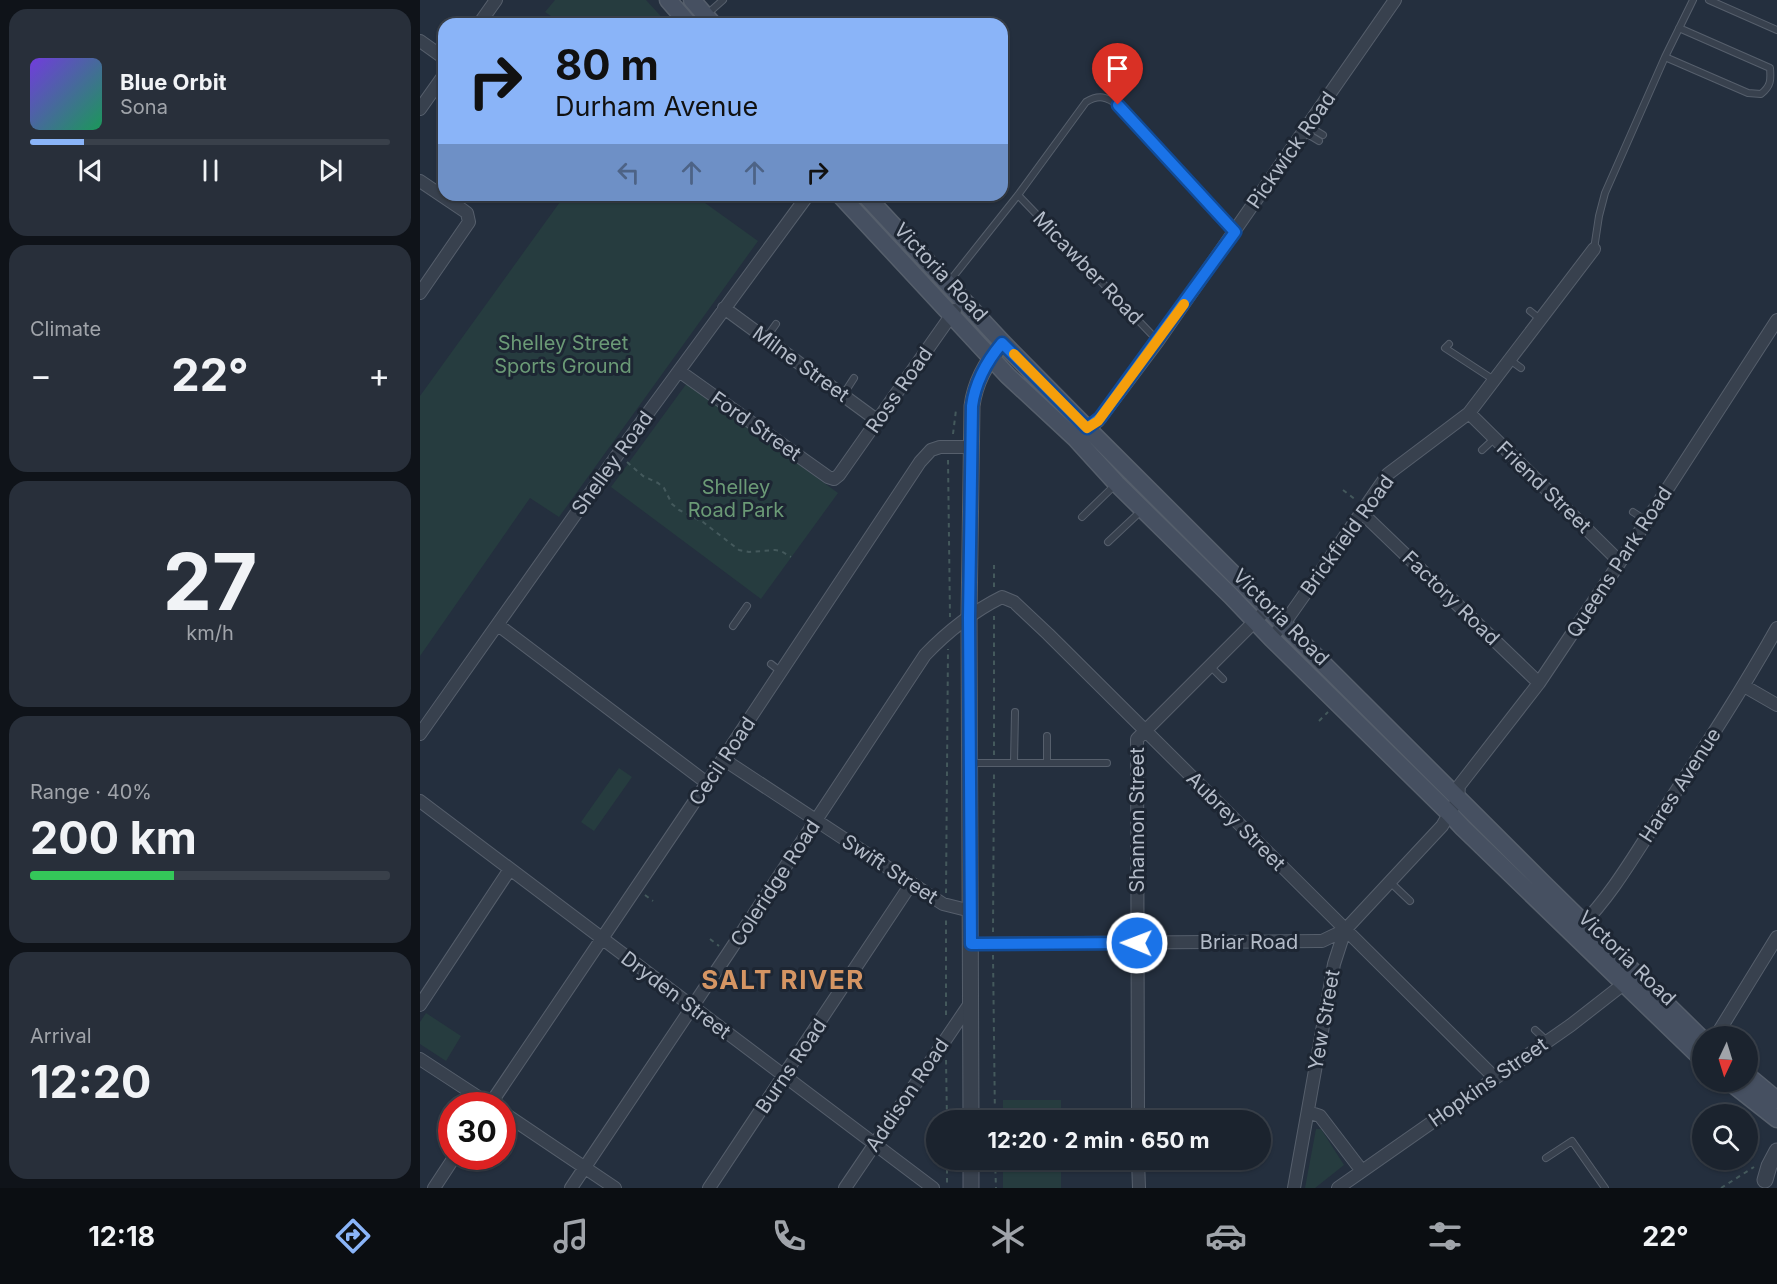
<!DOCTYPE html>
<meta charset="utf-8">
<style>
body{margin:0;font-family:Inter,sans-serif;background:#282f3a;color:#f1f3f6;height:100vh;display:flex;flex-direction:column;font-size:22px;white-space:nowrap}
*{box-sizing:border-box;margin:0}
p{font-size:20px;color:#a0a4aa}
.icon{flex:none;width:33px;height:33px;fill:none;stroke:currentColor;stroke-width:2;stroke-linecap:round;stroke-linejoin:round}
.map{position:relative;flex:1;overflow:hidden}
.sheet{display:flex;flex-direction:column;gap:9px;padding:9px;background:#0f1319;width:420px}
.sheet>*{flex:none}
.hud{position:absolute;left:18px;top:18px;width:570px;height:183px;border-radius:18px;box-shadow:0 2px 4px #0004,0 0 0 2px #39404a;background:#8ab4f8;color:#111;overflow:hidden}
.needle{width:39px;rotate:184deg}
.tools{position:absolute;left:1272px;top:1026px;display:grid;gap:12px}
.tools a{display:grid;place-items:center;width:66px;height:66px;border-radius:50%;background:#1b232e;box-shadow:0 2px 4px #0004,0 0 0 2px #39404a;font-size:30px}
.speed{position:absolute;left:18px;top:1092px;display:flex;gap:12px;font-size:30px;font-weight:700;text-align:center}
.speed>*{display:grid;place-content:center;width:78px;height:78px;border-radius:50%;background:#1b232e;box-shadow:0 2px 4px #0004,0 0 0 2px #39404a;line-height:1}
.speed .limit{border:9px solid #d22;background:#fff;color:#111}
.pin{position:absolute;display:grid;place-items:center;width:51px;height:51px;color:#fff;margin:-62px -26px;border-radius:50% 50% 50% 0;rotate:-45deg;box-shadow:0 0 6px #0007}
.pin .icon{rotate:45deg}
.me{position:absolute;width:66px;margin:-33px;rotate:271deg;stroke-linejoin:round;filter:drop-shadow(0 0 4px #0008)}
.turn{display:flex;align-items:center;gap:21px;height:126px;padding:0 18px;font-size:27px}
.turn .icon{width:78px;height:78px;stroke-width:2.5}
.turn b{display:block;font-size:42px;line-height:51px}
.lanes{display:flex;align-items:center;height:57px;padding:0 18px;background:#0003;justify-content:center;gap:30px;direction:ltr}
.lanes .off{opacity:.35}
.big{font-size:45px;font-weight:700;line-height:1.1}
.sheet .tile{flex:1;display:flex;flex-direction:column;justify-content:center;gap:9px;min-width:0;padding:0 21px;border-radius:18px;background:#282f3a}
.sheet .dial{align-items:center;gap:0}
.dial b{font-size:78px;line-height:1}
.song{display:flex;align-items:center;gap:18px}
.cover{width:72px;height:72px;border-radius:9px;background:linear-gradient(135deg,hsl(260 70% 55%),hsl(150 70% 35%))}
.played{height:6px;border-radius:3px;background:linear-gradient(90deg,#8ab4f8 15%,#39404a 15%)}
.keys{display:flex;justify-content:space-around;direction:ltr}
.heat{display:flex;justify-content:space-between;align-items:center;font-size:33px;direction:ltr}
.charge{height:9px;border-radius:4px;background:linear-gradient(90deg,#34c759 40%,#39404a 0)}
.trip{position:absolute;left:506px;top:1110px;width:345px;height:60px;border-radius:30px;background:#1b232e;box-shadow:0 2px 4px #0004,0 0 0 2px #39404a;font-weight:700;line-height:60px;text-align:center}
.tab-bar{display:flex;height:96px;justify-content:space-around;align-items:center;background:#0b0e12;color:#a0a4aa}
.tab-bar .icon{width:42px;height:42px}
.tab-bar .active{color:#8ab4f8}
.tab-bar b{font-size:27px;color:#f1f3f6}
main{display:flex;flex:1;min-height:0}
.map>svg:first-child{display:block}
</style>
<main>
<section class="sheet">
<div class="tile">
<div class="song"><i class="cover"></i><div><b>Blue Orbit</b><p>Sona</p></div></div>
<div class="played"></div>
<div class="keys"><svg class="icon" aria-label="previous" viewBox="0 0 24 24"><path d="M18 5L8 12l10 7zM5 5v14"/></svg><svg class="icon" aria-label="pause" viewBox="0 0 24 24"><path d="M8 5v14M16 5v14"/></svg><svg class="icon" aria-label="next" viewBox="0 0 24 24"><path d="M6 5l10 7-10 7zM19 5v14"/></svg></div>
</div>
<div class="tile"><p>Climate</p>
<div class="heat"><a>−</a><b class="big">22°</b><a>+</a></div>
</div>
<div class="tile dial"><b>27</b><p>km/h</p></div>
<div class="tile"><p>Range · 40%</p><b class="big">200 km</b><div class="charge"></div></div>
<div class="tile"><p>Arrival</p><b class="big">12:20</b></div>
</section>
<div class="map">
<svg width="1357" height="1188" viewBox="0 0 1357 1188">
<rect width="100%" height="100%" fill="#242f3e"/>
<path fill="#263c3f" d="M135,0H226L248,24H143L125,12Z
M145,195H274L338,241L139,517L110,498L0,656V396Z
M267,383L418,493L341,599L191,487Z
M199,768L212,777L174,831L161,822Z
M6,1013L41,1036L26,1061L0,1044V1022Z
M641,1100V1120H583V1100Z
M896,1129H901L924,1165L895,1188H885Z
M583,1160H641V1188H583Z"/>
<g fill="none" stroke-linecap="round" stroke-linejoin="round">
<defs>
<path id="service" d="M1289,0L1357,30
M286,15L303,0
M1245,57L1328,93L1341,94C1351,86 1351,80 1350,68L1259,28
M888,126L903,135
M884,132L899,141
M598,195L738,341
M1174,249L1179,216L1185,193L1245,57L1273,0
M529,282L598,195L666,102C679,94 687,97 698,105L814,231
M1110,311L1120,319
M346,338L356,324
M1029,344L1025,348L1074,380
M1090,360L1101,368
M423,395L434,378
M1062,450L1075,438
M1213,512L1227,521
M662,517L696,484
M688,542L722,510
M313,626L327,606
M351,664L360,671
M790,666L803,679
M627,736V763
M550,763H687
M594,763L595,712
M970,882L990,901
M1115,1030L1127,1041
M1126,1158L1152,1141L1185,1188"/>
<path id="minor" d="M59,24L76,0
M0,41L24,58
M0,109L24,75
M0,181L43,210L47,213L49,222L0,293
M304,308L458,421
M259,371L408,477L414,479L419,475L535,310
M1049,413L1200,562
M662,433L678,421L738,341L975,0
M942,513L1119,683
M78,625L287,783
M851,638L863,625L901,571L968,474L1049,413L1174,249
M1324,686L1357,705
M0,734L198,454L388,195
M303,759L523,904L551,911
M0,801L513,1188
M1160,927C1191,896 1214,856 1238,819C1279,756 1320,694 1357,628
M551,944L897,941H902L925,930L1022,826L1038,799L1039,786L1119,683L1200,562L1357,320
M0,1005L90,869
M1296,1036L1357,937
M0,1059L72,1106
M69,1106L287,783L500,462L511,450L520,447H552
M82,1112L195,1188
M888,1112L900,1116L942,1171
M718,1120L717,739L847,609
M718,1160L719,1188
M14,1188L35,1156
M151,1188L309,952L505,655C527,632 554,611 582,597L594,602L628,634L1074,1077
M289,1188L491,884
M425,1188L551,1002
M874,1188L914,964L925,930
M918,1188L1151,1025L1210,979"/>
<path id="tertiary" d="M551,1120L549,618L552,406C555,382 567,361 583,343
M1345,1180L1349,1166L1357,1151
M551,1188V1160"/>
<path id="secondary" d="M248,0L269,24
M272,0L293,24
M420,195L588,376L656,439L697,484L811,596L851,638L1030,814L1043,828L1282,1059
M445,195L583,343L667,428L1123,883L1282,1039
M1328,1076L1357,1100
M1310,1082L1357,1119"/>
</defs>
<use href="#service" stroke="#565f6c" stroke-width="8"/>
<use href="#minor" stroke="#565f6c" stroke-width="14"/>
<use href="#tertiary" stroke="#565f6c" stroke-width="17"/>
<use href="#secondary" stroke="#565f6c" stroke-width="19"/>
<path stroke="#44595c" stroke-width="2" stroke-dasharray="4.5 4.5" stroke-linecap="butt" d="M24,104L19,112L24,116
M533,434L536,410
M528,460L530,617
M207,462L223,476L238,483L244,488L252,504L259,510L283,522L319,550L329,552L355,550L361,551L371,557
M923,490L936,500
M574,587V565
M899,721L908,712
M574,755V616
M526,893L528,649
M225,895L233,901
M573,932L574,772
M290,939L299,946
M573,955L575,1120
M526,1015V916
M526,1060L527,1120
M527,1160V1186
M575,1160L576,1188
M1301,1188L1334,1167"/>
<use href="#service" stroke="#38414e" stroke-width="6"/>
<use href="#minor" stroke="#38414e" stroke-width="12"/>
<use href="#tertiary" stroke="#38414e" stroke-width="15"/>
<use href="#secondary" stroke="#465061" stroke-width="16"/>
</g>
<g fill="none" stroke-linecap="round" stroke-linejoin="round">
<defs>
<path id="route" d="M698,105L815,232L680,418L667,428L582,343C567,361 555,383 552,406L549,618L551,944L717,943"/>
</defs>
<use href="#route" stroke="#114b97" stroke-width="15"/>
<use href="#route" stroke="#1a73e8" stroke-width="10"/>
<path stroke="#f59e0b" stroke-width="10" d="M594,354L667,428L678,421L764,304"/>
</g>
<g text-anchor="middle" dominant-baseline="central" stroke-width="6" stroke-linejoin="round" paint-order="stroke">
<g font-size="20" fill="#b4bcc9" stroke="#1d2633">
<text transform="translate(871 150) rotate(-55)">Pickwick Road</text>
<text transform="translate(668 268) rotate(46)">Micawber Road</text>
<text transform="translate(521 272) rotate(47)">Victoria Road</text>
<text transform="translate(381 364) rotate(36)">Milne Street</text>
<text transform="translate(479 390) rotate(-55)">Ross Road</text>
<text transform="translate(336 426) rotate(35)">Ford Street</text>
<text transform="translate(192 463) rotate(-54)">Shelley Road</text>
<text transform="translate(1124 487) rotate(44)">Friend Street</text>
<text transform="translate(927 535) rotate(-54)">Brickfield Road</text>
<text transform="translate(1199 562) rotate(-57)">Queens Park Road</text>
<text transform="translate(1031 598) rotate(44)">Factory Road</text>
<text transform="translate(861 617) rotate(45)">Victoria Road</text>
<text transform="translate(302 761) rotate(-56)">Cecil Road</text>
<text transform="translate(1260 785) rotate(-57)">Hares Avenue</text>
<text transform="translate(717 820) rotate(-90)">Shannon Street</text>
<text transform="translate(816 821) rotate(45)">Aubrey Street</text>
<text transform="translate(470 869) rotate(33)">Swift Street</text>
<text transform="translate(355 883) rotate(-57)">Coleridge Road</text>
<text x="829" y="942">Briar Road</text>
<text transform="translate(1207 958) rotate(44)">Victoria Road</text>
<text transform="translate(256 995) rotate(37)">Dryden Street</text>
<text transform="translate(904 1020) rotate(-80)">Yew Street</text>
<text transform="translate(371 1066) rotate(-56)">Burns Road</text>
<text transform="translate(1068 1082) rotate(-35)">Hopkins Street</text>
<text transform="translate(487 1095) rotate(-56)">Addison Road</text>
</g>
<g font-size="20" fill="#6b9a76" stroke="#1d2633">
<text x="143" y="343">Shelley Street<tspan x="143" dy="23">Sports Ground</tspan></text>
<text x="316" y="487">Shelley<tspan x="316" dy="23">Road Park</tspan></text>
</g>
<g font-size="26" font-weight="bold" letter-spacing="1.5" fill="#d59563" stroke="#1d2633">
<text x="363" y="979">SALT RIVER</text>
</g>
</g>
</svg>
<div class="tools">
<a><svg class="needle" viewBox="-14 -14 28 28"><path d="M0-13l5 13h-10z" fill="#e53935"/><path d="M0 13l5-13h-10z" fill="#a0a4aa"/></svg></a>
<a><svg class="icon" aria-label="search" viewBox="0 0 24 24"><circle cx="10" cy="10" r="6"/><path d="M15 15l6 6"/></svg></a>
</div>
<div class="speed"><div class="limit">30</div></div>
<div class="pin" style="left:698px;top:105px;background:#d93025"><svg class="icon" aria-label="arrive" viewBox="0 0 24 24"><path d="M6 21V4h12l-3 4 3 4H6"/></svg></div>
<svg class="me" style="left:717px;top:943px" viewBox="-20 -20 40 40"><circle r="17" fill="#1a73e8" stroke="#fff" stroke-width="3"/><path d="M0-11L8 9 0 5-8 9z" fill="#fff"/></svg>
<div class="trip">12:20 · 2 min · 650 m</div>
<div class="hud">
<div class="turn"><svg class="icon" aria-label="right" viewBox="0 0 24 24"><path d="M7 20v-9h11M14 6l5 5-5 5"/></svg><div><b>80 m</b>Durham Avenue</div></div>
<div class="lanes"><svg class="icon off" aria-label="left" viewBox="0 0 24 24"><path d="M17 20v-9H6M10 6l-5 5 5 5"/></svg><svg class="icon off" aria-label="ahead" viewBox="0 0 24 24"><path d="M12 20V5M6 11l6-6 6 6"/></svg><svg class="icon off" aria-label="ahead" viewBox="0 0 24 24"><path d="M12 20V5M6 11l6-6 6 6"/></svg><svg class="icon" aria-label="right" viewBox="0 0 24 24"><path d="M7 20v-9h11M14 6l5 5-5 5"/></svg></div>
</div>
</div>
</main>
<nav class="tab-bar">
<b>12:18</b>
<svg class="icon active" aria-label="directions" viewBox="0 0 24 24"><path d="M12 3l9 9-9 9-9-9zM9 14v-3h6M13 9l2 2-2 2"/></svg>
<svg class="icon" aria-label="music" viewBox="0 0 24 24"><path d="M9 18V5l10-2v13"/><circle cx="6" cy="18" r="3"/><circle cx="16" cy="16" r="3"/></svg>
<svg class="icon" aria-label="phone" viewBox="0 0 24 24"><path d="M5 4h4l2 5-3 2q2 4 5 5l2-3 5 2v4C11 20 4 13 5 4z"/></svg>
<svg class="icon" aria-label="climate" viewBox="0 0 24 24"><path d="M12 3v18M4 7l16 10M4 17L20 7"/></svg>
<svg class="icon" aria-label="car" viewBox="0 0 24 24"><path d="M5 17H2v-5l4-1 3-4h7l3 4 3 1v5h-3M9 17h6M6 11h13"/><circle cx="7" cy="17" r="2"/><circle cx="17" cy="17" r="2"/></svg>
<svg class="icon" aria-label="filters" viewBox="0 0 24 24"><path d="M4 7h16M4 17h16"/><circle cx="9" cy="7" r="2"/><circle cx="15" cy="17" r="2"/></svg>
<b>22°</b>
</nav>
